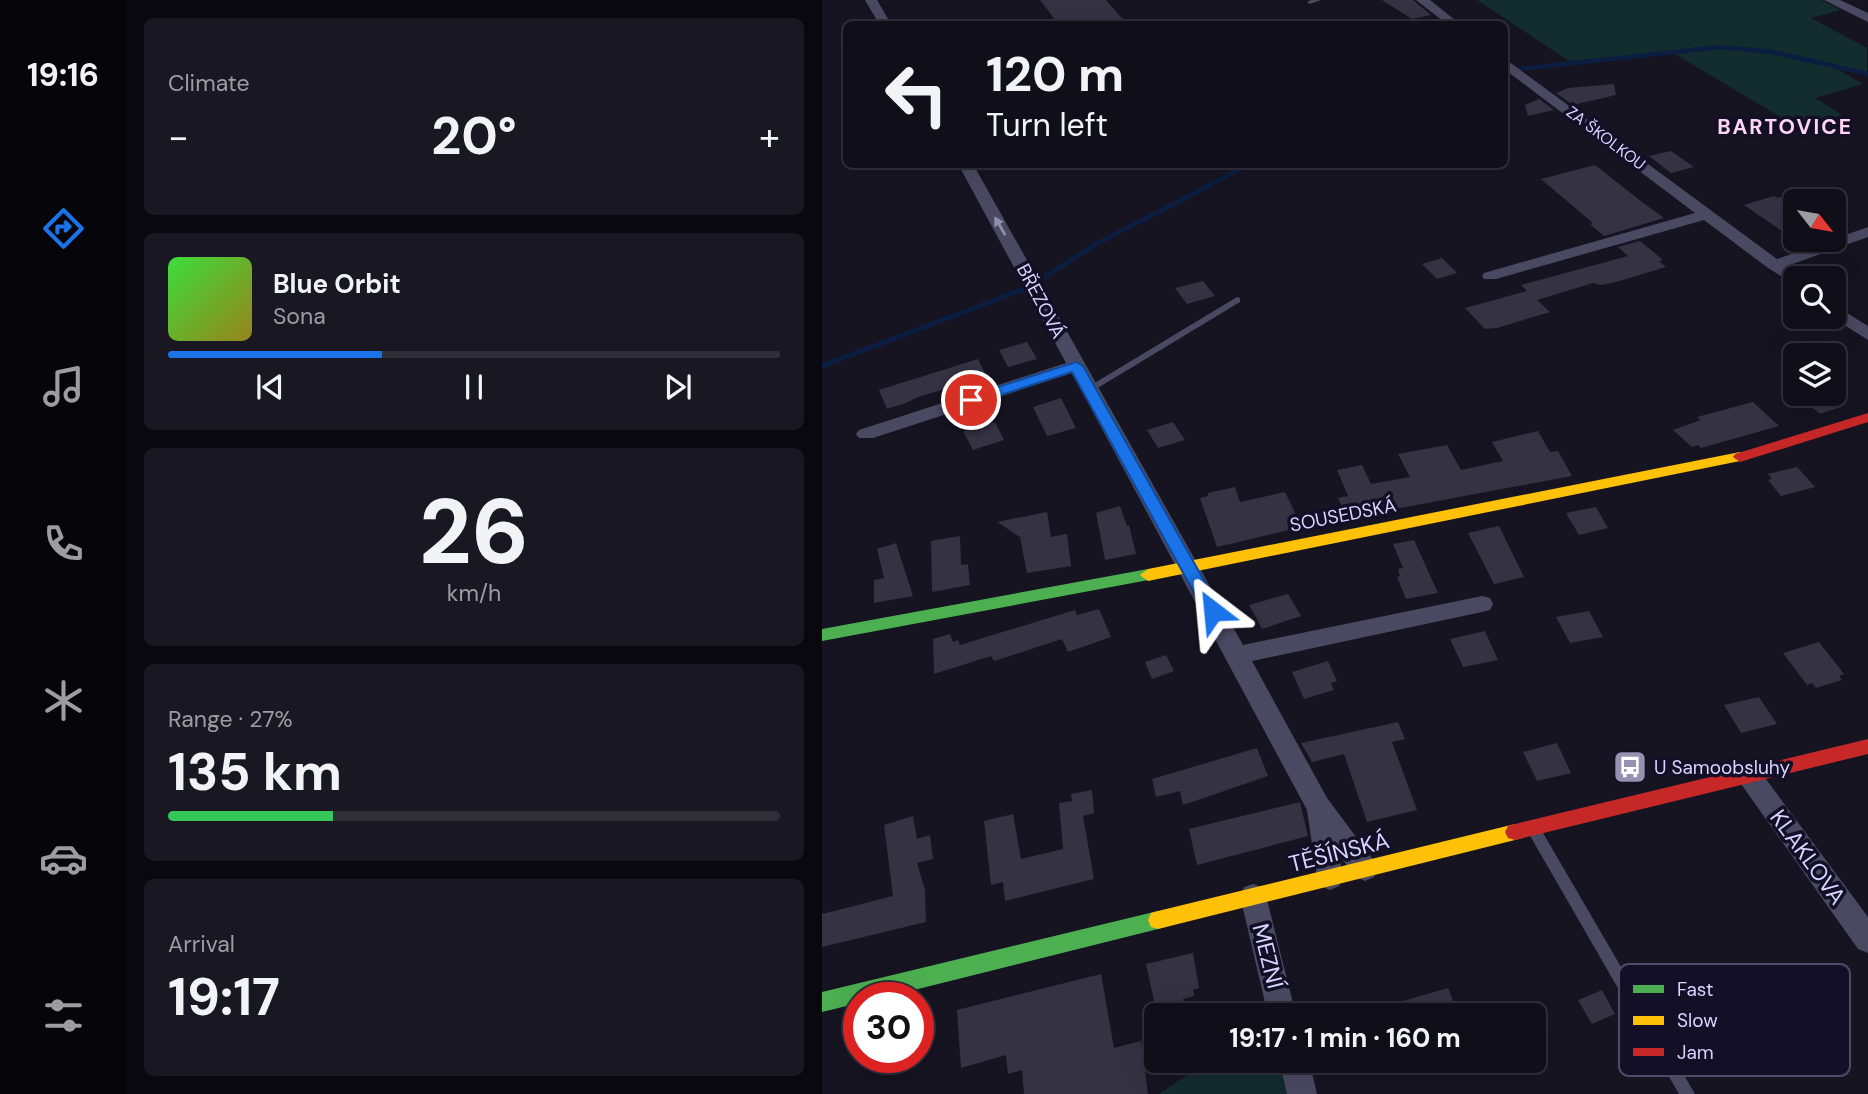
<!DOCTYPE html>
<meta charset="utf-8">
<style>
body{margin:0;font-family:"DM Sans",sans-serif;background:#191822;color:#f1f3f6;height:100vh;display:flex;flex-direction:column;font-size:26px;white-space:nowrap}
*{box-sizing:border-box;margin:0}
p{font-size:23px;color:#9c9ca2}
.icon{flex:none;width:38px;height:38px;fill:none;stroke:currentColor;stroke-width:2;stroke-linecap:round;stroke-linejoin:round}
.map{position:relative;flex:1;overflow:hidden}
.side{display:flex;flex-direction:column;gap:18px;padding:18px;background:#09080e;width:696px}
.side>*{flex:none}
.top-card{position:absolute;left:21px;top:21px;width:665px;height:147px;border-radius:10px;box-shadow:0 7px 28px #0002,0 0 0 2px #302f38;background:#100f19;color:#f1f3f6;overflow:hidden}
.needle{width:46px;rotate:121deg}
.tools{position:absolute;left:961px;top:189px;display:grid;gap:14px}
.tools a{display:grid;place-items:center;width:63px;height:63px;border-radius:10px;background:#100f19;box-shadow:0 7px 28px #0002,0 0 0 2px #302f38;font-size:35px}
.speed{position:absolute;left:21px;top:982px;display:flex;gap:14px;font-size:35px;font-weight:700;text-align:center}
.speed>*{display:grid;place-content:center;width:91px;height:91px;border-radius:50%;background:#100f19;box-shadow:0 7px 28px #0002,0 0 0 2px #302f38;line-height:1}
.speed .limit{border:10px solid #d22;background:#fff;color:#111}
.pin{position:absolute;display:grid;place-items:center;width:60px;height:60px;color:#fff;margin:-30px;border:4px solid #fff;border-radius:50%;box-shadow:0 2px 7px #0007}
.me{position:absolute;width:77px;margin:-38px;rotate:331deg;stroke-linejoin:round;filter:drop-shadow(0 0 5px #0008)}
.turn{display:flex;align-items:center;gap:24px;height:147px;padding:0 28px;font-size:32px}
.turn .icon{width:91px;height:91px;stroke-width:2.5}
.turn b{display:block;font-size:49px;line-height:60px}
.big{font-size:52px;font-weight:700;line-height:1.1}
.side .tile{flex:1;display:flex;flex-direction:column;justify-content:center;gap:10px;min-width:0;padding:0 24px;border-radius:10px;background:#191822}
.side .dial{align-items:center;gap:0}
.dial b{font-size:91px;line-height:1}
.song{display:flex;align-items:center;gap:21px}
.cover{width:84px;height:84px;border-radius:10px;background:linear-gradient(135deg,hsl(120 70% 55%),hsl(50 70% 35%))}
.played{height:7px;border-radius:4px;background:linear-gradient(90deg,#1a73e8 35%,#302f38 35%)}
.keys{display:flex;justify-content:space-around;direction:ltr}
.heat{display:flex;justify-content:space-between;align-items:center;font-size:38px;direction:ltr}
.charge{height:10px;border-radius:5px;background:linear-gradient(90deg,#34c759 27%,#302f38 0)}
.trip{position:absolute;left:322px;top:1003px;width:402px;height:70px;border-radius:10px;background:#100f19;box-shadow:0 7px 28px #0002,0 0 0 2px #302f38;font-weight:700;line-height:70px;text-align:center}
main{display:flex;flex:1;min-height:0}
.tab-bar{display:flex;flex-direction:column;width:126px;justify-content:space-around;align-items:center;background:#06060a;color:#9c9ca2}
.tab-bar .icon{width:49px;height:49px}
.tab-bar .active{color:#1a73e8}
.tab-bar b{font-size:32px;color:#f1f3f6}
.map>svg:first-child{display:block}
</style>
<main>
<nav class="tab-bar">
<b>19:16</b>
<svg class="icon active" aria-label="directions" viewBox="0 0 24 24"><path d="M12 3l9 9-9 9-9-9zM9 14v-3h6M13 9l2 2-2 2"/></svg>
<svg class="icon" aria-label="music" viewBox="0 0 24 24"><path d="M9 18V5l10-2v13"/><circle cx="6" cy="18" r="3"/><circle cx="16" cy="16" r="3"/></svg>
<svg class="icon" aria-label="phone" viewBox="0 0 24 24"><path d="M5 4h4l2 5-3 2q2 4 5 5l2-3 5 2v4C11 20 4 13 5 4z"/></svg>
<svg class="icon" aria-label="climate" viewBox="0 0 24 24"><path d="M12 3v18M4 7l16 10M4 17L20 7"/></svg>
<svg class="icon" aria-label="car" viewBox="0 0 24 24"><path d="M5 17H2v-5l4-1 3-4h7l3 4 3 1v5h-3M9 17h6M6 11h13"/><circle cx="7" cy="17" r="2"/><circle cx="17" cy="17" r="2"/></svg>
<svg class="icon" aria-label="filters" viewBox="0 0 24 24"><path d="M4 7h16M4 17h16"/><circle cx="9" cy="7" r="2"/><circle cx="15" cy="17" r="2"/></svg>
</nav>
<section class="side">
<div class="tile"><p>Climate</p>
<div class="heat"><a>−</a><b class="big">20°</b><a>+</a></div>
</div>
<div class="tile">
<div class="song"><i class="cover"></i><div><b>Blue Orbit</b><p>Sona</p></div></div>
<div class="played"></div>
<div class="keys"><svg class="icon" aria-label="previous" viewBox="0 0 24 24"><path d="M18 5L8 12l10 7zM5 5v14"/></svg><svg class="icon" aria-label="pause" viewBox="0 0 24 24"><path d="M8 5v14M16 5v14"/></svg><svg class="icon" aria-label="next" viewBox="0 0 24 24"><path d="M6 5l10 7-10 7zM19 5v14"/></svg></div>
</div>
<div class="tile dial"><b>26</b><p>km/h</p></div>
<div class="tile"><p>Range · 27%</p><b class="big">135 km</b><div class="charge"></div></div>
<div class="tile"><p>Arrival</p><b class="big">19:17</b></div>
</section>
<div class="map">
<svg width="1046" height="1094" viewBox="0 0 1046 1094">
<rect width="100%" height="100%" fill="#161421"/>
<path fill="#132c2d" d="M655,0H999L1019,10L989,18L1045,48V74L1012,67L1041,84L993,98L1020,115L977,128L853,54L747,61Z
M387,1060L465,1061L474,1094H337Z"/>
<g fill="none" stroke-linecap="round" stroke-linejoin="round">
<path stroke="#0b1e41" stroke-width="4.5" d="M698,69L898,47L951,52L1046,74
M383,187L428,164"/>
<path stroke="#0b1e41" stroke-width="5" d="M215,282L272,245L387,186
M0,366L205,288"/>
</g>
<path fill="#343243" d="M218,0H284L305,24H236Z
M560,0H591L609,15L590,19Z
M792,84L794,95L751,105L734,93L746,88Z
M717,99L732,110L706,116L703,105Z
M849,151L872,167L849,173L827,156Z
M773,165L820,202L842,218L782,236L768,224L771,223L719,179Z
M973,193V240L922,205L952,196L955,198Z
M818,241L841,260L837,261L844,267L794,282L779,285L771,283L715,300L728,312L675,328L663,329L643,308L705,291L699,285L806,256L796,247Z
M620,258L635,273L615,279L600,264Z
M381,281L393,296L365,304L353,288Z
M205,342L215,359L186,367L177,350Z
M156,359L165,377L96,397L84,403L65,409L57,390Z
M974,394H1006L1021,406L998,414Z
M239,398L254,428L225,436L211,407Z
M931,402L957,426L879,448L876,445L870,447L851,430L879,420L875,417Z
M173,422L182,440L151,450L141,431Z
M351,422L363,440L336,448L325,430Z
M716,431L728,452L736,451L750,476L525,518L516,498L526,496L515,470L540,465L549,484L588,477L576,454L625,445L639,470L681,461L670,442Z
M975,467L993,487L959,496L946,480L950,479L946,474Z
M413,487L418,502L463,492L480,527L395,547L378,498L386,496V493Z
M298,506L305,526L307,525L314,554L283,560L274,513Z
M774,507L786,528L757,535L744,513Z
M225,512L229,537L245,534L249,566L205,573L198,537L175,522Z
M677,526L702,577L672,584L646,533Z
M138,536L139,565L146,564L148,585L110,592L109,541Z
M592,540L616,593L584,599L575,577L578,576L576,569L581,568L571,544Z
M74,543L91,596L52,603V580L62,578L55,549Z
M466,594L479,616L440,629L427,605Z
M277,609L289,637L246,652L240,639L172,661L169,656L112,674L111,639L128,634L131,642L136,640L138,645L253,610L255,615Z
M767,611L781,637L748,643L734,617Z
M663,631L676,660L641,667L628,639Z
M997,642L1022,674L1017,676L1020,680L994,688L990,683L985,685L961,653Z
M344,655L352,671L330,679L323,662Z
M506,661L515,681L509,683L512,690L482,699L470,672Z
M937,697L955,724L919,733L902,705Z
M576,722L583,739L570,742L595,810L545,822L522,754L490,762L479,743Z
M735,743L749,773L715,781L701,752Z
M435,748L446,776L361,805L358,791L334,797L330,779Z
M270,790L272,813L261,816L272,879L183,901L181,882L169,885L162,821L191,814L199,859L241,849L237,803L250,801L249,794Z
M478,802L486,836L375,865L367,829Z
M91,816L95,839L108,835L111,859L95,863L103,890L104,922L0,947V914L71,896L62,825Z
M371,953L377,988L371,990L372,996L361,999L362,1003L334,1010L324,964Z
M279,974L292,1048L319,1041L326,1094H202L200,1070L186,1074L184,1055L139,1068L135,1010Z
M626,988L634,1008L630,1010L632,1015H550V1010Z
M780,990L793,1014L770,1024L756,1000Z"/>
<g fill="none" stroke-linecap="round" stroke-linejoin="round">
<path fill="#4a4962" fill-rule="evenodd" d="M499,0L488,4L485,2L489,0Z
M415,297L418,298V302L269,392L266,393L261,390Z
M712,824L717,826L873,1094H857L707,834L706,830L707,826Z"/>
<path fill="#4a4962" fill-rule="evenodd" d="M43,0H55L69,24H57Z
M594,0H608L638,24H625Z
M1002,0H1018L1046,13V22Z
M682,58L955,259L1046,227V237L965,266L980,278H973V285L946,268L882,220L674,279H662L660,276L662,273L873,213L682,69Z
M136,164H151L421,645L660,596L668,598L671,604L668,610L660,612L430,661L505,798L552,861L556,869L552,877L543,881L534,877L517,855L521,878L517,886L508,890L499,886L495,878L485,810L250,373L51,438H37L34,434L37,430L244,363Z
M1012,305L1046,326V340L1010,317Z
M926,764L935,767L1046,917V953L1036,949L917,781L914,774L917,767Z
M431,884L440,887L444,896L474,1015H446L418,896L422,887Z
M457,1060H487L495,1094H465Z"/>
<path fill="#4caf50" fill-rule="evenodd" d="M326,569L332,571L334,575L332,579L0,641V629Z
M336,911L343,913L346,920L343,927L336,929L60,998H37V1003L0,1012V992Z"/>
<path fill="#ffc107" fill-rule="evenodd" d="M918,452L925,457L923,460L326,581L318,575L326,569Z
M693,824L700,826L703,832L700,838L693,840L336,929L329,927L326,920L329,913L336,911Z"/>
<path fill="#c62828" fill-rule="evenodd" d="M1046,413V422L918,462L911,457L913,454Z
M1046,739V754L693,840L686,838L683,832L686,826L693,824Z"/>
</g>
<defs><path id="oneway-solid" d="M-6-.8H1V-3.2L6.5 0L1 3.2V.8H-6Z" transform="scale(1.75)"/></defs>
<use fill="#928eb0" href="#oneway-solid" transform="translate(178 226) rotate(-120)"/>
<path fill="#1a73e8" stroke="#114b97" stroke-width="2" d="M254,362L261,366L397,607L399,611L397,616H385L250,372L154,403L149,405L142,400L144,397Z"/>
<defs>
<symbol id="bus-square" viewBox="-11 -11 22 22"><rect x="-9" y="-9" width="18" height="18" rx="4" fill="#9591b1" stroke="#130f26"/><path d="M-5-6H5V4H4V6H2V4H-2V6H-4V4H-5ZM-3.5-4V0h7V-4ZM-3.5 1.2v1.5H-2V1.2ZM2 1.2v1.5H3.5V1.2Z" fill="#fff"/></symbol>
</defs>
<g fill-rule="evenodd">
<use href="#bus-square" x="789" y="748" width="38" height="38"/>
</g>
<g text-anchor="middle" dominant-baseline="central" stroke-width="7" stroke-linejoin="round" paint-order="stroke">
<g font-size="16" fill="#d9d4ff" stroke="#130f26">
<text transform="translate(784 138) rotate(37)">ZA ŠKOLKOU</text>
</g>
<g font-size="19" fill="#d9d4ff" stroke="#130f26">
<text transform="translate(219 301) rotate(62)">BŘEZOVÁ</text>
<text transform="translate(521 515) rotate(-11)">SOUSEDSKÁ</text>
</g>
<g font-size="19" fill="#d9d4ff" stroke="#130f26" text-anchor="start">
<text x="832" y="767">U Samoobsluhy</text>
</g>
<g font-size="21" font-weight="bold" letter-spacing="2" fill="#ffd6f0" stroke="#130f26">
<text x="963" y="127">BARTOVICE</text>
</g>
<g font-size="23" fill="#d9d4ff" stroke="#130f26">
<text transform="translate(517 852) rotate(-14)">TĚŠÍNSKÁ</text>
<text transform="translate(986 857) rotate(54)">KLAKLOVA</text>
<text transform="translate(446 956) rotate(76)">MEZNÍ</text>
</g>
</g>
<rect x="797" y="964" width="231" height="112" rx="10" fill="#130f26" stroke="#4e4a67" stroke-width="2"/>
<rect x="811" y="985" width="31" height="8" fill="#4caf50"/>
<rect x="811" y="1016" width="31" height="9" fill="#ffc107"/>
<rect x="811" y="1048" width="31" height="8" fill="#c62828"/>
<g font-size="19" fill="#d9d4ff">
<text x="855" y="996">Fast</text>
<text x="855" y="1027">Slow</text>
<text x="855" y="1059">Jam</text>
</g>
</svg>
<div class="tools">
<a><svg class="needle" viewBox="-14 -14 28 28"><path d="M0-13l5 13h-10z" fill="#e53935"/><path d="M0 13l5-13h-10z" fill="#9c9ca2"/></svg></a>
<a><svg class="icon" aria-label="search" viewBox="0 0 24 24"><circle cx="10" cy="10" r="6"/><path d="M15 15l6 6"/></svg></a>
<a><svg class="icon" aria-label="layers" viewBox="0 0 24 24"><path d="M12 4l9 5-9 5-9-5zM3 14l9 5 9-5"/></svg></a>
</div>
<div class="speed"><div class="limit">30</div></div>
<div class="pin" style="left:149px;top:400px;background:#d93025"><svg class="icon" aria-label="arrive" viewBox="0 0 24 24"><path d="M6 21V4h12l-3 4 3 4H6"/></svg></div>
<svg class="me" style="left:391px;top:611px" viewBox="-20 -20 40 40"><path d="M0-17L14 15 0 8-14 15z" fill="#1a73e8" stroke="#fff" stroke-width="4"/></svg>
<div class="trip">19:17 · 1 min · 160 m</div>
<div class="top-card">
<div class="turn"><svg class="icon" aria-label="left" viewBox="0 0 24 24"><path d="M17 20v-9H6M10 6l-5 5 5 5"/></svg><div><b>120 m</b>Turn left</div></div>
</div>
</div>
</main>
